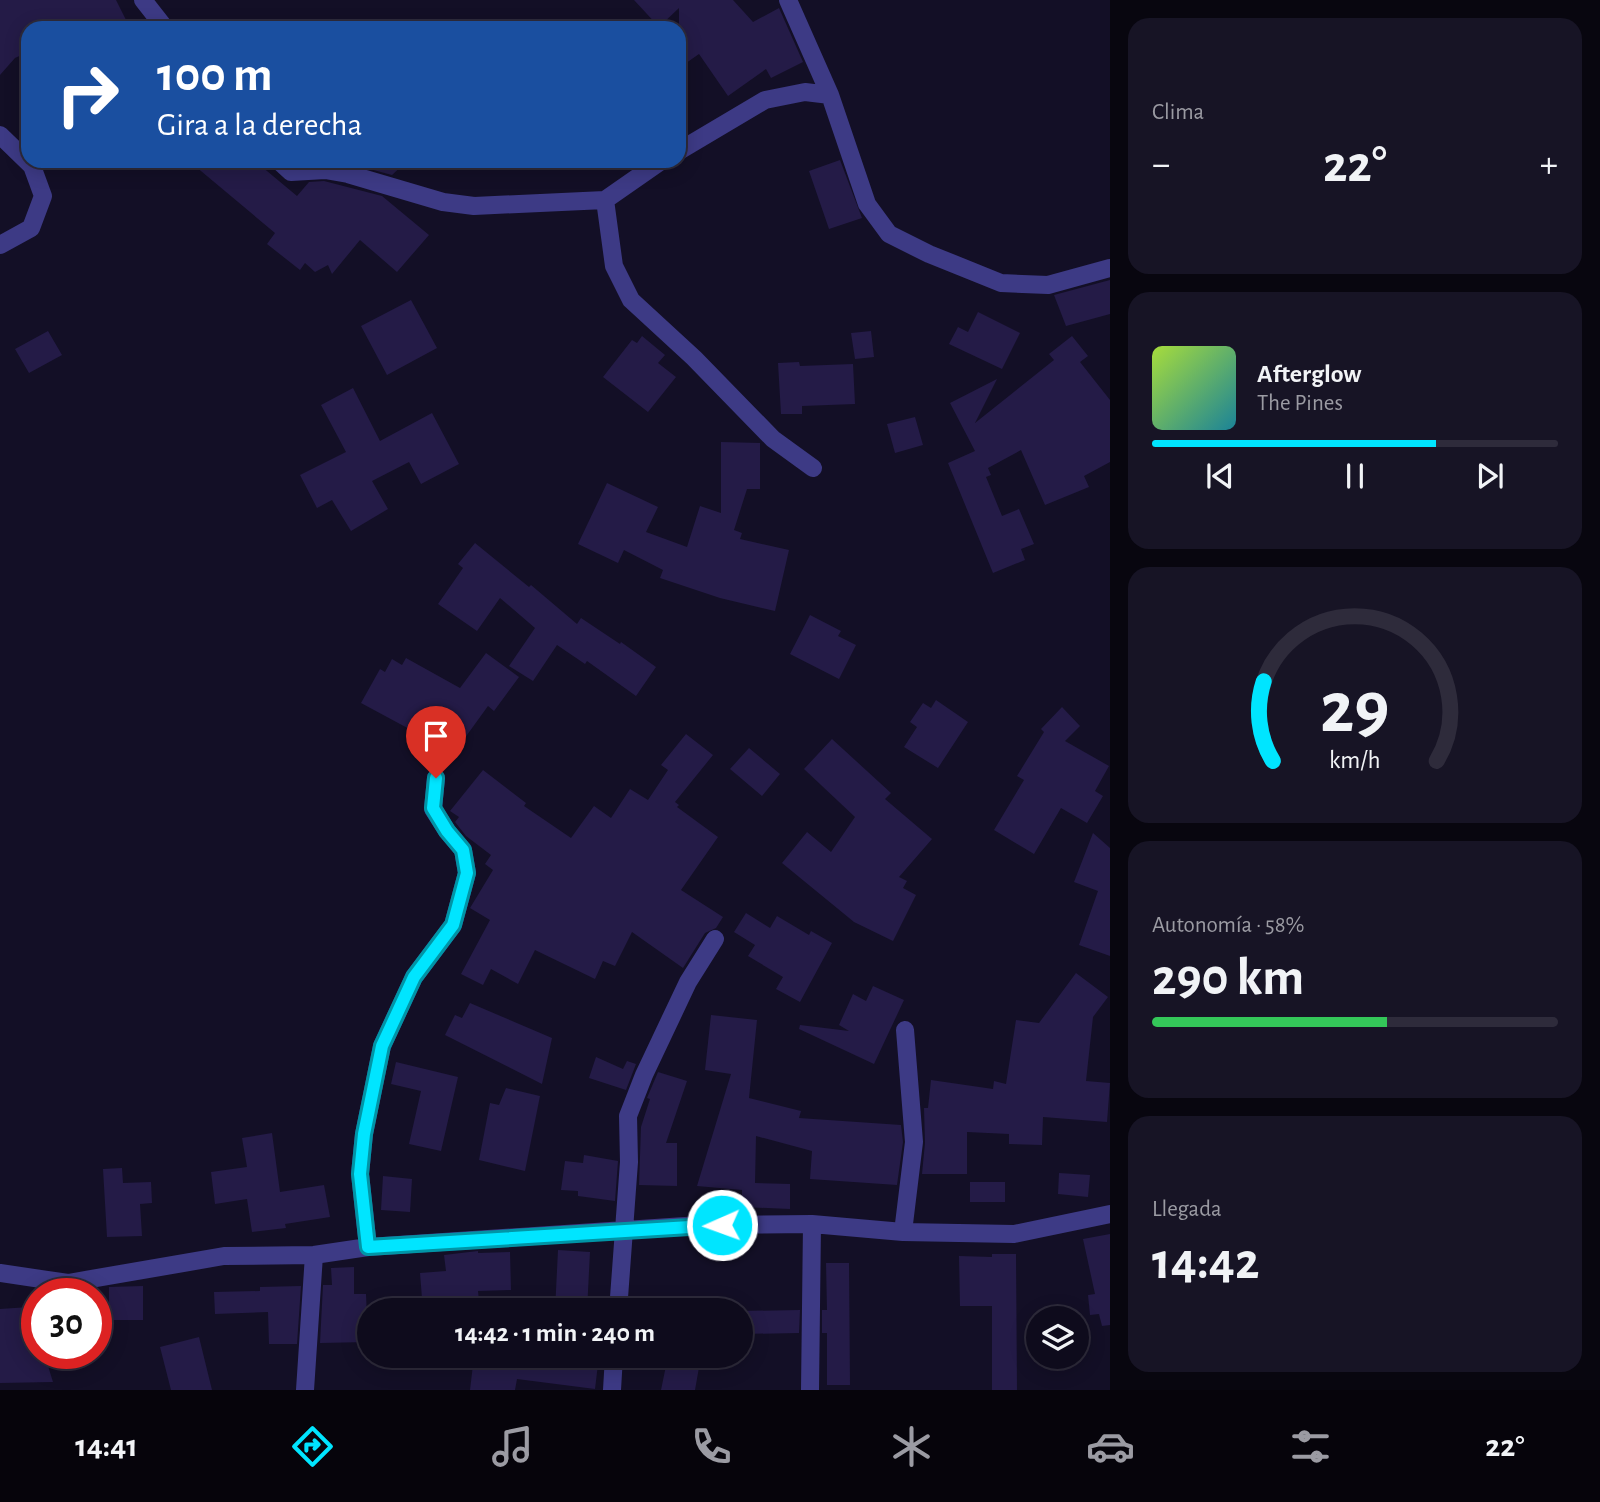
<!DOCTYPE html>
<html lang="es">
<meta charset="utf-8">
<style>
body{margin:0;font-family:"Alegreya Sans",sans-serif;background:#171425;color:#f1f3f6;height:100vh;display:flex;flex-direction:column;font-size:26px;white-space:nowrap}
*{box-sizing:border-box;margin:0}
p{font-size:23px;color:#9b9ba3}
.icon{flex:none;width:38px;height:38px;fill:none;stroke:currentColor;stroke-width:2;stroke-linecap:round;stroke-linejoin:round}
.map{position:relative;flex:1;overflow:hidden}
.panel{display:flex;flex-direction:column;gap:18px;padding:18px;background:#08060f;width:490px}
.panel>*{flex:none}
.banner{position:absolute;left:21px;top:21px;width:665px;height:147px;border-radius:21px;box-shadow:0 4px 18px #0003,0 0 0 2px #2e2b3b;background:#1a4fa0;color:#fff;overflow:hidden}
.controls{position:absolute;left:1026px;top:1306px;display:grid;gap:14px}
.controls a{display:grid;place-items:center;width:63px;height:63px;border-radius:50%;background:#0e0b1c;box-shadow:0 4px 18px #0003,0 0 0 2px #2e2b3b;font-size:35px}
.speed{position:absolute;left:21px;top:1278px;display:flex;gap:14px;font-size:35px;font-weight:700;text-align:center}
.speed>*{display:grid;place-content:center;width:91px;height:91px;border-radius:50%;background:#0e0b1c;box-shadow:0 4px 18px #0003,0 0 0 2px #2e2b3b;line-height:1}
.speed .limit{border:10px solid #d22;background:#fff;color:#111}
.pin{position:absolute;display:grid;place-items:center;width:60px;height:60px;color:#fff;margin:-72px -30px;border-radius:50% 50% 50% 0;rotate:-45deg;box-shadow:0 0 7px #0007}
.pin .icon{rotate:45deg}
.me{position:absolute;width:77px;margin:-38px;rotate:268deg;stroke-linejoin:round;filter:drop-shadow(0 0 5px #0008)}
.turn{display:flex;align-items:center;gap:24px;height:147px;padding:0 21px;font-size:32px}
.turn .icon{width:91px;height:91px;stroke-width:2.5}
.turn b{display:block;font-size:49px;line-height:60px}
.big{font-size:52px;font-weight:600;line-height:1.1}
.panel .card{flex:1;display:flex;flex-direction:column;justify-content:center;gap:10px;min-width:0;padding:0 24px;border-radius:21px;background:#171425}
.panel .dial{align-items:center;gap:0}
.dial svg{height:182px;overflow:visible;fill:none;stroke:#2e2b3b;stroke-width:7;stroke-linecap:round;text-anchor:middle}
.dial text{fill:#f1f3f6;stroke:none}
.song{display:flex;align-items:center;gap:21px}
.cover{width:84px;height:84px;border-radius:10px;background:linear-gradient(135deg,hsl(80 70% 55%),hsl(190 70% 35%))}
.played{height:7px;border-radius:4px;background:linear-gradient(90deg,#00e5ff 70%,#2e2b3b 70%)}
.keys{display:flex;justify-content:space-around;direction:ltr}
.heat{display:flex;justify-content:space-between;align-items:center;font-size:38px;direction:ltr}
.charge{height:10px;border-radius:5px;background:linear-gradient(90deg,#34c759 58%,#2e2b3b 0)}
.trip{position:absolute;left:357px;top:1298px;width:396px;height:70px;border-radius:35px;background:#0e0b1c;box-shadow:0 4px 18px #0003,0 0 0 2px #2e2b3b;font-weight:600;line-height:70px;text-align:center}
.dock{display:flex;height:112px;justify-content:space-around;align-items:center;background:#06040b;color:#9b9ba3}
.dock .icon{width:49px;height:49px}
.dock .active{color:#00e5ff}
.dock b{font-size:32px;color:#f1f3f6}
main{display:flex;flex:1;min-height:0}
.map>svg:first-child{display:block}
</style>
<main>
<div class="map">
<svg width="1110" height="1390" viewBox="0 0 1110 1390">
<rect width="100%" height="100%" fill="#130f26"/>
<path fill="#241b47" d="M0,0H116L126,20L111,28H28V52L15,58L0,75Z
M634,0H733L753,22L779,8L803,62L771,78L766,69L728,96L699,54L679,68V8L659,27Z
M840,160L862,218L829,229L809,171Z
M189,161H255L297,196L309,182L324,181L382,196L429,235L397,272L360,240L332,274L328,265L315,272L305,263L300,270L267,244L275,233Z
M340,161H407L392,175Z
M1110,280V314L1066,326L1054,295Z
M411,300L437,348L387,375L361,326Z
M978,312L1020,333L1002,369L949,344L958,327L968,332Z
M48,331L62,355L29,373L15,349Z
M871,331L874,357L855,359L851,333Z
M642,336L665,355L658,363L676,377L648,412L603,377L632,340L637,343Z
M1072,336L1088,356L1080,362L1110,400V462L1084,476L1089,487L1045,505L1021,450L988,468L991,475L986,477L1002,516L1019,509L1034,544L1021,549L1025,560L993,573L948,463L975,451L950,403L997,379L975,423L1054,360L1049,354Z
M799,362L800,366L853,364L855,404L802,406V414H781L778,363Z
M353,388L380,441L432,413L459,464L421,484L409,462L372,481L388,509L351,531L332,500L317,508L300,475L346,452L321,405Z
M915,417L923,445L895,453L887,424Z
M721,442L760,443V489H747L734,530L742,533L740,539L789,550L775,611L720,598L660,578L663,570L624,550L618,563L578,544L607,483L658,507L646,532L687,547L700,506L721,513Z
M475,543L529,587L531,585L577,624L581,618L620,644L621,642L656,667L636,696L587,661L585,664L557,645L533,681L509,666L535,628L500,598L477,631L438,604L463,568L458,564Z
M810,615L841,631L838,636L856,645L839,679L790,654Z
M486,653L519,677L494,711L488,706L454,753L416,726L413,731L361,703L380,669L385,672L392,659L402,665L406,658L460,688Z
M936,700L968,722L938,768L904,747L917,727L910,722L923,703L931,708Z
M1062,707L1080,726L1065,741L1109,766L1095,791L1103,796L1087,823L1061,808L1034,854L994,830L1024,780L1017,776L1044,732L1041,729Z
M686,734L713,755L675,802L679,805L677,807L718,837L681,890L723,917L716,928L705,933L683,968L632,932L615,966L603,961L595,979L535,950L518,984L491,969L483,985L461,974L490,920L470,908L493,870L485,864L491,855L466,836L455,822L459,817L450,811L483,770L526,803L524,806L571,838L594,806L611,818L630,789L648,800L668,770L661,765Z
M832,739L891,793L885,799L932,839L899,877L907,881L903,888L916,895L893,941L854,922L782,863L807,832L831,852L855,817L804,769Z
M749,748L780,774L762,796L730,769Z
M1093,833L1110,848V956L1079,945L1098,891L1074,882Z
M746,913L770,928L777,916L809,935L811,931L832,943L800,1002L776,989L783,977L748,956L755,945L734,932Z
M1076,973L1108,997L1093,1017L1086,1081L1110,1083L1107,1122L1043,1117L1042,1145L1009,1144V1134L967,1132V1174H922L925,1143L924,1108H928L931,1080L993,1089L994,1081L1006,1084L1016,1020L1039,1023Z
M873,986L904,1000L874,1064L799,1029L800,1025L849,1031L839,1025L853,994L866,1001Z
M470,1003L552,1038L542,1084L445,1035L455,1015L462,1018Z
M711,1015L757,1020L749,1098L801,1111L799,1118L901,1125L903,1142L897,1185L810,1179L812,1151L756,1136L755,1183L790,1184V1209L742,1207V1190L697,1186L731,1074L705,1070Z
M596,1057L623,1069L627,1061L636,1064L626,1090L589,1078Z
M396,1062L458,1077L441,1151L409,1144L421,1091L391,1084Z
M658,1072L687,1081L666,1143H677V1186L639,1185L641,1127L650,1099L647,1098Z
M506,1088L540,1096L525,1171L479,1160L490,1103L499,1105Z
M272,1133L280,1192L324,1185L330,1217L285,1224L286,1228L252,1232L247,1199L215,1204L211,1172L247,1167L242,1138Z
M584,1155L618,1161L615,1201L578,1196V1191L561,1190L565,1161L583,1163Z
M122,1168L123,1183L151,1182L152,1203L140,1204L142,1236L107,1237L103,1169Z
M1059,1173L1090,1175L1088,1197L1058,1194Z
M383,1176L412,1179L410,1212L381,1210Z
M970,1182H1005V1202H970Z
M1110,1234V1325L1102,1326L1099,1314L1090,1315L1088,1295L1095,1294L1083,1239Z
M558,1250L590,1252L587,1311H555Z
M478,1251V1253L510,1252L511,1290L478,1291L480,1311H423L420,1273L446,1271L444,1255Z
M992,1254H1016L1017,1390H992V1306H960L959,1256L992,1257Z
M826,1263H849L850,1385H827V1333H822V1310H827Z
M354,1267V1294H366L368,1342L320,1343L323,1285H332L331,1268Z
M143,1286V1320H109V1287Z
M301,1286L297,1344H269L268,1312L215,1314L214,1292L260,1291V1287Z
M29,1307V1316L37,1315V1353H44L53,1382L0,1383V1309Z
M800,1310L799,1333L740,1334V1311Z
M199,1337L212,1390H171L160,1347Z
M474,1356H599L595,1389L517,1379L515,1390H470Z
M668,1356H701L695,1390H661Z"/>
<g fill="none" stroke-linecap="round" stroke-linejoin="round">
<path stroke="#3d3a85" stroke-width="18" d="M143,0L165,28
M788,0L830,95L867,204L889,234L929,254L1001,283L1048,285L1110,268
M0,135L32,166L43,196L31,228L0,245
M679,151L765,100L805,92L830,95
M279,161L291,172L325,170L348,174L443,202L474,206L605,200L661,161
M605,200L614,266L631,300L694,358L773,439L813,468
M903,1232L914,1142L905,1030
M368,1247L360,1174L364,1134L382,1046L414,977L453,925L467,873L463,850L447,831L433,809L436,778
M0,1273L68,1283L224,1256L314,1255L368,1247L700,1225L812,1224L903,1232L1014,1234L1110,1214
M618,1311L629,1162L628,1116L644,1075L688,982L715,939
M305,1390L314,1255
M612,1390L614,1356
M810,1390L812,1224"/>
</g>
<g fill="none" stroke-linecap="round" stroke-linejoin="round">
<defs>
<path id="route" d="M436,778L433,808L447,831L463,850L467,873L453,925L414,977L382,1046L364,1134L360,1174L368,1247L722,1225"/>
</defs>
<use href="#route" stroke="#0095a6" stroke-width="18"/>
<use href="#route" stroke="#00e5ff" stroke-width="12"/>
</g>
</svg>
<div class="controls">
<a><svg class="icon" aria-label="layers" viewBox="0 0 24 24"><path d="M12 4l9 5-9 5-9-5zM3 14l9 5 9-5"/></svg></a>
</div>
<div class="speed"><div class="limit">30</div></div>
<div class="pin" style="left:436px;top:778px;background:#d93025"><svg class="icon" aria-label="arrive" viewBox="0 0 24 24"><path d="M6 21V4h12l-3 4 3 4H6"/></svg></div>
<svg class="me" style="left:722px;top:1225px" viewBox="-20 -20 40 40"><circle r="17" fill="#00e5ff" stroke="#fff" stroke-width="3"/><path d="M0-11L8 9 0 5-8 9z" fill="#fff"/></svg>
<div class="trip">14:42 · 1 min · 240 m</div>
<div class="banner">
<div class="turn"><svg class="icon" aria-label="right" viewBox="0 0 24 24"><path d="M7 20v-9h11M14 6l5 5-5 5"/></svg><div><b>100 m</b>Gira a la derecha</div></div>
</div>
</div>
<section class="panel">
<div class="card"><p>Clima</p>
<div class="heat"><a>−</a><b class="big">22°</b><a>+</a></div>
</div>
<div class="card">
<div class="song"><i class="cover"></i><div><b>Afterglow</b><p>The Pines</p></div></div>
<div class="played"></div>
<div class="keys"><svg class="icon" aria-label="previous" viewBox="0 0 24 24"><path d="M18 5L8 12l10 7zM5 5v14"/></svg><svg class="icon" aria-label="pause" viewBox="0 0 24 24"><path d="M8 5v14M16 5v14"/></svg><svg class="icon" aria-label="next" viewBox="0 0 24 24"><path d="M6 5l10 7-10 7zM19 5v14"/></svg></div>
</div>
<div class="card dial"><svg viewBox="0 0 100 80">
<path d="M14 69A42 42 0 1 1 86 69"/>
<path d="M14 69A42 42 0 0 1 10 34" stroke="#00e5ff"/>
<text x="50" y="56" font-size="32" font-weight="700">29</text>
<text x="50" y="72" font-size="11">km/h</text>
</svg></div>
<div class="card"><p>Autonomía · 58%</p><b class="big">290 km</b><div class="charge"></div></div>
<div class="card"><p>Llegada</p><b class="big">14:42</b></div>
</section>
</main>
<nav class="dock">
<b>14:41</b>
<svg class="icon active" aria-label="directions" viewBox="0 0 24 24"><path d="M12 3l9 9-9 9-9-9zM9 14v-3h6M13 9l2 2-2 2"/></svg>
<svg class="icon" aria-label="music" viewBox="0 0 24 24"><path d="M9 18V5l10-2v13"/><circle cx="6" cy="18" r="3"/><circle cx="16" cy="16" r="3"/></svg>
<svg class="icon" aria-label="phone" viewBox="0 0 24 24"><path d="M5 4h4l2 5-3 2q2 4 5 5l2-3 5 2v4C11 20 4 13 5 4z"/></svg>
<svg class="icon" aria-label="climate" viewBox="0 0 24 24"><path d="M12 3v18M4 7l16 10M4 17L20 7"/></svg>
<svg class="icon" aria-label="car" viewBox="0 0 24 24"><path d="M5 17H2v-5l4-1 3-4h7l3 4 3 1v5h-3M9 17h6M6 11h13"/><circle cx="7" cy="17" r="2"/><circle cx="17" cy="17" r="2"/></svg>
<svg class="icon" aria-label="filters" viewBox="0 0 24 24"><path d="M4 7h16M4 17h16"/><circle cx="9" cy="7" r="2"/><circle cx="15" cy="17" r="2"/></svg>
<b>22°</b>
</nav>
